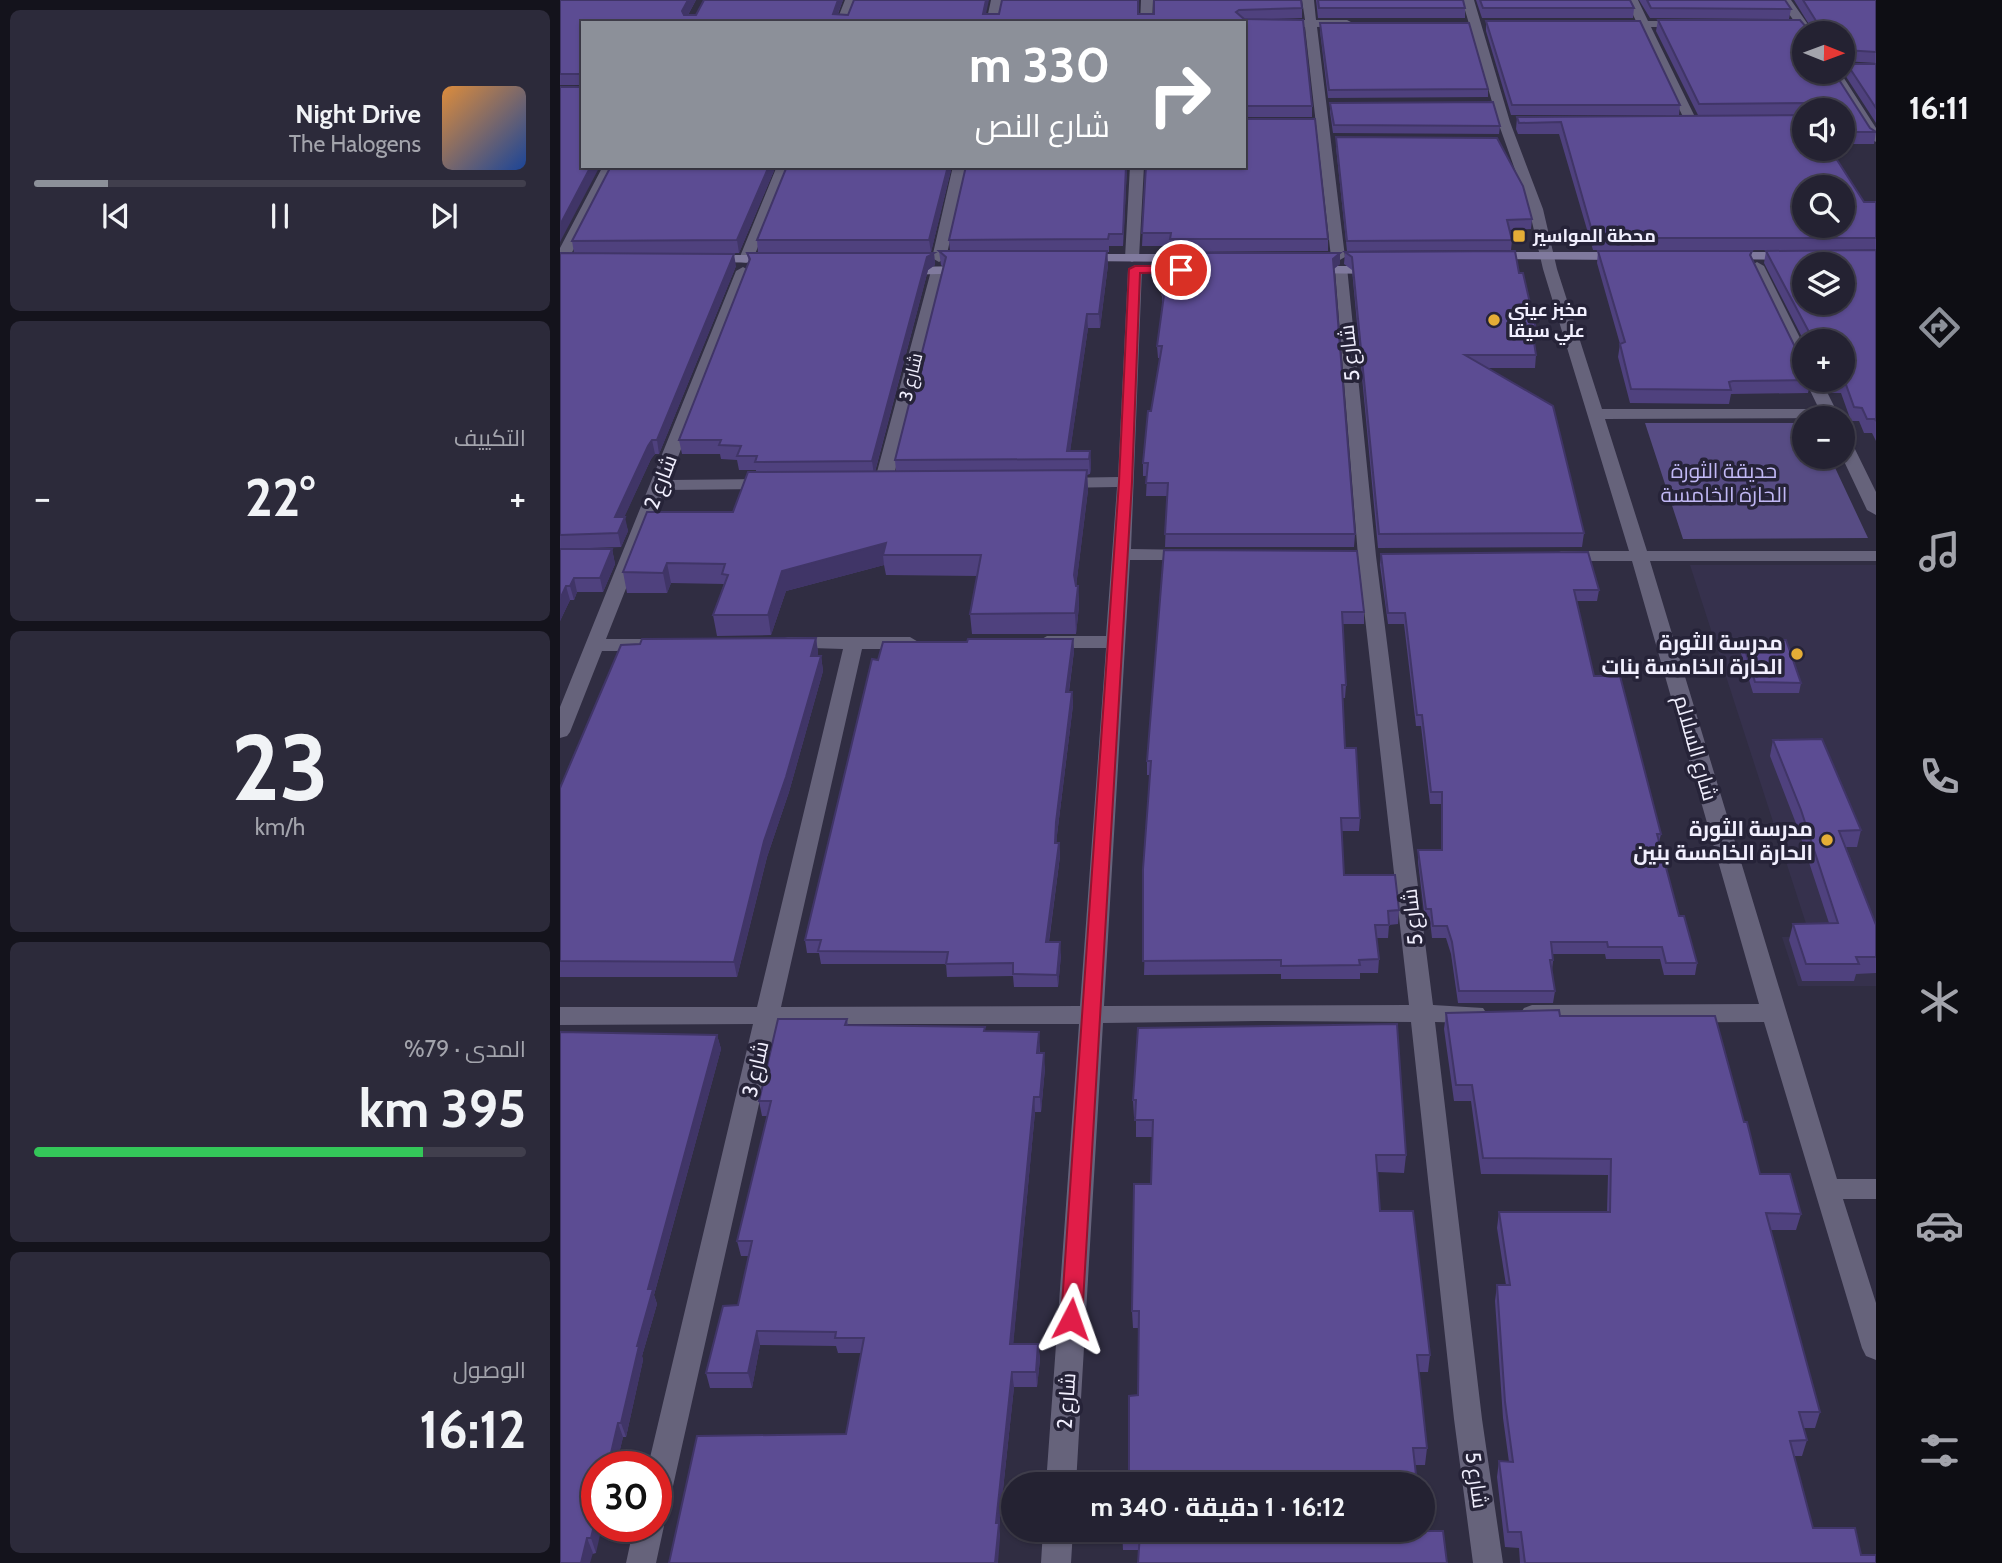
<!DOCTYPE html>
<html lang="ar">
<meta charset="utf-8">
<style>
body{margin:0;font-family:Cabin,Cairo,sans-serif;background:#2c2a3a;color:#f1f3f6;direction:rtl;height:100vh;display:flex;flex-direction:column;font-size:26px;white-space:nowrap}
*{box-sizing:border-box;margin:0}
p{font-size:23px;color:#a3a4ac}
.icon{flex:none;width:38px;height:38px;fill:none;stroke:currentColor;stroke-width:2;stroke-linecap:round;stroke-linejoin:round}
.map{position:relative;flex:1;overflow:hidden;direction:ltr}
.sheet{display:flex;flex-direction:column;gap:10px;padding:10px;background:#14131c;width:560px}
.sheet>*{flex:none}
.top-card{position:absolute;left:21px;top:21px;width:665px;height:147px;border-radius:0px;box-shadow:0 2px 5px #0004,0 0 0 2px #413f4d;direction:rtl;background:#8c9099;color:#fff;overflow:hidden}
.needle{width:46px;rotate:91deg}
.fabs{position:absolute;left:1232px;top:21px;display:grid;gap:14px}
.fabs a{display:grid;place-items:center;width:63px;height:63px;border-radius:50%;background:#242232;box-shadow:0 2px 5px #0004,0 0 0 2px #413f4d;font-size:35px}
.speed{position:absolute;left:21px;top:1451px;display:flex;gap:14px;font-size:35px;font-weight:700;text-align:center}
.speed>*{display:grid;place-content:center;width:91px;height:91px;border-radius:50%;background:#242232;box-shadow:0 2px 5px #0004,0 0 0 2px #413f4d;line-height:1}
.speed .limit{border:10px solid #d22;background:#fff;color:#111}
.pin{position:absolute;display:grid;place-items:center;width:60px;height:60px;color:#fff;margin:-30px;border:4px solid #fff;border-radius:50%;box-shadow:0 2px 7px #0007}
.me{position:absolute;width:77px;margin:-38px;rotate:4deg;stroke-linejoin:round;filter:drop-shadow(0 0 5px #0008)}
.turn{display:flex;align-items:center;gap:24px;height:147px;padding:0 21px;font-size:32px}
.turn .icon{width:91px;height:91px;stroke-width:2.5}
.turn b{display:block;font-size:49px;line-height:60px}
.big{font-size:52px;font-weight:700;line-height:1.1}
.sheet .card{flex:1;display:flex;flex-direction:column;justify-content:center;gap:10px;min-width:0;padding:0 24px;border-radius:10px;background:#2c2a3a}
.sheet .dial{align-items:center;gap:0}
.dial b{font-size:91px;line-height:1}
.song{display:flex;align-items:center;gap:21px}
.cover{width:84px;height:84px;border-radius:10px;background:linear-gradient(135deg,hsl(30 70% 55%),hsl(220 70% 35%))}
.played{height:7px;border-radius:4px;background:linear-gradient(90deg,#8c9099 15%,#413f4d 15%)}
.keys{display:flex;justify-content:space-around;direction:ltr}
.heat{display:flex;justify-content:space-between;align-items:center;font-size:38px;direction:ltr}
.charge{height:10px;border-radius:5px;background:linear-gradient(90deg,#34c759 79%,#413f4d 0)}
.trip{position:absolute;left:441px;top:1472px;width:434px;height:70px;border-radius:35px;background:#242232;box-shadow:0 2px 5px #0004,0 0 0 2px #413f4d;font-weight:700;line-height:70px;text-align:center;direction:rtl}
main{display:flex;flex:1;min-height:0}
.menu{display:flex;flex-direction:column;width:126px;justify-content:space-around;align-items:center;background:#0e0e14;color:#a3a4ac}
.menu .icon{width:49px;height:49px}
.menu .on{color:#8c9099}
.menu b{font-size:32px;color:#f1f3f6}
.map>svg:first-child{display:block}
</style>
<main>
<nav class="menu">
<b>16:11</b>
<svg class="icon on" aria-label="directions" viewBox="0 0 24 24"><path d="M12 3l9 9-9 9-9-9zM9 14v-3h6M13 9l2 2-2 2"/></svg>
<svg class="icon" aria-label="music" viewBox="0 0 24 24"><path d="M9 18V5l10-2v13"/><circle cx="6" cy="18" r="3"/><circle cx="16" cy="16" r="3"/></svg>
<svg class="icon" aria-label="phone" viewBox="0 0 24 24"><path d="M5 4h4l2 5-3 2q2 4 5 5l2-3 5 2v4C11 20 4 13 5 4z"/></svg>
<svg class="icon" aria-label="climate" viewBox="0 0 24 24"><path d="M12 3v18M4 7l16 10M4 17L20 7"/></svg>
<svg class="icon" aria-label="car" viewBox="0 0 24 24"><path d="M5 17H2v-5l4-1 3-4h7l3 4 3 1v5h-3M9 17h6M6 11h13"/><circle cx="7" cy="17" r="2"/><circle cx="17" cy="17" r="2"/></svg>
<svg class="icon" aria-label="filters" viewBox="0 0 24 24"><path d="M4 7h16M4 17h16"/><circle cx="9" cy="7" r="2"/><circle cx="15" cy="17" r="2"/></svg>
</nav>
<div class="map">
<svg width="1316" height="1563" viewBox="0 0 1316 1563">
<rect width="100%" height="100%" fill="#302d42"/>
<path fill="#36314d" d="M1130,565H1316V986H1238L1222,937L1250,936Z"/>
<path fill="#574c84" d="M1085,423H1244V457H1270L1308,538L1123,539Z"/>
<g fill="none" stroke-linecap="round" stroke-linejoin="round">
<path fill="#66637b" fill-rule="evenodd" d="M285,0H297L288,23H276Z
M431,0H443L438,23H426Z
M581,0H593L592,23H580Z
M742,0H754L756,20H787L793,23L787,26L757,27L785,257L778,261L771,257L745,27H684V23H679L745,20Z
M902,0H914L950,122L983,209L997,269L1042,409H1259L1245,380H1261L1280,418L1045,419L1087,551H1316V561H1090L1277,1179H1316V1199H1283L1316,1303V1360L1306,1356L1302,1348L1204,1022L972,1023L964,1020L960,1014L964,1008L972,1005L1199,1004L1072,561H1001L992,556L1001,551H1069L983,269L969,209L938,122Z
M1066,0H1078L1088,21H1123L1129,24L1123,27H1091L1137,121L1135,124L1131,125L1125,121L1080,27H1054L1048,24L1054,21H1076Z
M1219,0H1231L1254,33L1244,35Z
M1268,72H1280L1316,128V142L1310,138Z
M43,166H57L8,260L0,264V248Z
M217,166H231L193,259L186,263L181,262L179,259Z
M393,166H407L386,258L379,262L372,258Z
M570,166H584L579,258L572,262L565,258Z
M1197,262L1204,266L1244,346V366L1236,361L1190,266Z
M575,265L582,269L571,549L633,550L642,555L633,560H570L544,1006L849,1005L798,556L775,270L782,266L787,267L816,556L873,1005L923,1008L927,1014L923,1020L915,1023L875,1022L922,1419L943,1563H913L894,1419L851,1022L698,1021L543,1023L516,1484H486L519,1024H217L111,1495L107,1505L96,1508V1466H88L193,1024L0,1025V1007H197L283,649L221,647L218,643L221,639L228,637H350L360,643L350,649H302L221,1007L520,1006L546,648H487L477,642L487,636H546L557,487L498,488L489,483L498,478L558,477L568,269Z
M183,267L190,271L109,480L210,479L219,484L210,489L105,490L46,639H88L98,645L88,651H42L10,732L7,736L0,738V707L176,271Z
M378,267L385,271L332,483L323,488L317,487L314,483L371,271Z
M1283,436L1291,441L1316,492V515L1307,510L1282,457Z
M96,1515L104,1526L96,1563H66L74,1526H96Z
M483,1530H513L511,1563H481Z"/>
<path fill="#807a9e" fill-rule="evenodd" d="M930,252H1065L1072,256L1065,260L925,259L923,256Z
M1164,252H1233L1240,256L1233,260L1159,259L1157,256Z
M520,254H635L642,258L635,262L515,261L513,258Z
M149,255H215L222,259L215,263L144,262L142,259Z
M411,266L418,270L416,273L342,275L335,271L342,267Z
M748,266H820L827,270L820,274L743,273L741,270Z"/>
</g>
<path fill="#4f417e" d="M0,0H136L128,15H136L144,0H283L278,14H439L442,0H579V14H594V0L742,8V18L712,19L752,106V117H684V23H23V85H0Z
M756,0H903L905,8V18H758Z
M916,0H1070L1074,8L1073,18H922Z
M1079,0H1225L1231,9L1229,19L1090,18Z
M1234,0H1316V63L1283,61V33H1244L1310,128L1316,132L1314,144H1283V110H1244V115H1138L1096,31L1098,20L1246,27L1250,26Z
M926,21L1120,105L1119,115H951L926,31Z
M760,23L928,89V97L768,98L760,31Z
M1287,64H1316V123L1285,75Z
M770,103L940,126L939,134L773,133L770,112Z
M1244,115L1304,202H1316V250H1033L999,134H958L956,129L957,117Z
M776,137L972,219L971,229L949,230L952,240L951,250L787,251L776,147Z
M51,166H216L179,253H14L12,241Z
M227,166H392L371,252L198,253L197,240Z
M406,166H567L563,246H549V252H547L548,265L540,328H528L510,451H530L531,467L530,474L527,475L528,490L516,586H518L519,606L516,634H412L410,614L418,576L326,575L324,565L226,591L211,635L157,636L153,615L164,584L111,583L107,593H67L63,572L173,512L196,472V470H179L177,460L161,459L160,454H122L119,440L189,263L187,253H374L375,265L368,270L315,472L336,471L335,460L384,268L381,265L379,251H390L389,240Z
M586,166L768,239V251L610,252V246H582Z
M1316,250V441L1312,433H1304L1299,421H1291L1281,393H1270L1262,380H1283V341H1244L1204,263L1206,251Z
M1038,251H1192L1191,257L1236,349L1244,380H1251L1248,393L1171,394L1169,404L1070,403L1058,357L1060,344L1037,263Z
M785,252L959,273L976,329L974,342L976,355L975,368H928L1024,533L1022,547L818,548L792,270L784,264Z
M0,253L176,266L99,454H95L91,459L64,517L68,531L61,547L0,549Z
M780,264L774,269L795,534L794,547H605L607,496H586L587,476H583V463L600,358H598L597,346L602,307V295Z
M0,549H52L55,564L43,592H17L14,600H10L0,621Z
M604,550L804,612V624H783L786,685L785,698H783L785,748L800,818L799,831H782L784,875L839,910L838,924L829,925L828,938H816L819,959L818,973H800V979H721V974L584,975L590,775H587V761Z
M821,554L1039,590L1037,601H1017L1034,676L1101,834L1099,842L1119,916L1137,963L1135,975H1104L1100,959H1046L1045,954H992L993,960L992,971L995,991L993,1003H898L891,954L886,938H872L870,921H865L858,862V850H881V804H870L861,726H856L844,624H828L820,565Z
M256,638L258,653L257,656H261L263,671L229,792L207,857L177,977H0V788Z
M513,639L514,651L509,692H512L513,705L497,835L496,843H499L500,856L489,942L501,955L498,987H454L453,976L387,977L386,964H261L259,953H247L245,940L318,660L407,642Z
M1182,640L1241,683L1239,693H1193L1180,650Z
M1213,740L1301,830L1297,847H1286L1316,925V973L1296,974L1294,981H1242L1229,940L1233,924L1269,923L1237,826L1210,756Z
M886,1013L1000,1016L1184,1122L1200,1174L1241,1214L1236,1230H1211L1260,1412L1255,1428H1244L1247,1440L1242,1456H1234L1253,1528L1316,1563H960L959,1548L945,1547L937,1477L939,1461L949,1462L943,1418L935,1301L937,1285H946L937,1228L939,1212H1047L1048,1175L921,1174L911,1101H894L884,1029Z
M287,1019L288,1025L426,1031L480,1047V1053L485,1068L481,1112H475L453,1344H478L480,1359L477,1387H454L439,1527L440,1538L286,1434L301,1353H278L276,1346L200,1345L192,1388H150L146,1373L178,1305L189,1256H181L177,1241L207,1116H202L199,1101Z
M157,1035L161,1049L94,1295L97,1304L82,1356L83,1360L66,1437H63L56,1466H37L36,1553L0,1563Z
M573,1100L846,1155L844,1173L817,1172L820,1211L870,1355L868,1372H859L867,1448L865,1465H855L578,1395V1328H573L572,1311L591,1184L592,1137H576V1117H574Z
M562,1530H861L579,1550H563Z"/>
<path fill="#403567" d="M128,0H136L124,22L122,11Z
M278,0H283L274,23L273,14Z
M426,0H429L424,23L423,14Z
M31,166H40L0,242V225Z
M209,166H216L179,253L177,240Z
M388,166H392L371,252L369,240Z
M566,166H567L563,246V234Z
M547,251L548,265L540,328L539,314Z
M374,253L375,265L368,270L314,475L312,461L367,257Z
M780,253V264L772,270L773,259Z
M174,254L176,266L99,454L97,440Z
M527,314L528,328L509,459L507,451Z
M92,440L95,454L91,459L58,531L55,517L88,446Z
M530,451L531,467L530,474L529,459Z
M527,470L528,490L515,595L514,575Z
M65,517L68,531L61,547L58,533Z
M326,543L323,555L324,565L226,591L211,635L208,615L222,571Z
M52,549L55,564L43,592L40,578Z
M107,563L111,583L107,593L103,573Z
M14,578L17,592L14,600L10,586Z
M6,586L10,600L0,621V599Z
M518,586L519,606L516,634L515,613Z
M256,638L258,653L253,671L251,656Z
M513,639L514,651L507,705L506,692Z
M261,656L263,671L229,792L207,857L177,977L174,962L204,841Z
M512,692L513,705L497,835L496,856V822Z
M499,843L500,856L487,955L486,942Z
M500,942L501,955L498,987L497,975Z
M479,1032L480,1047L478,1068L477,1053Z
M157,1035L161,1049L94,1295L97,1304L82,1356L83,1360L66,1437L61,1423L88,1289Z
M484,1053L485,1068L481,1112L480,1097Z
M474,1097L475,1112L452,1358L450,1344Z
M197,1331L200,1345L192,1388L188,1373Z
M478,1344L480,1359L477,1387L476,1372Z
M452,1372L454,1387L439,1527L440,1538L438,1563H435L436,1523Z
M58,1423L63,1437L56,1466H48Z
M37,1513V1526H42L36,1553L31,1538Z
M27,1538L33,1553L30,1563H21Z"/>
<path fill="#5c4c93" stroke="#403567" stroke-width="2" fill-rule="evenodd" d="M0,0H128L122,11L124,15H136L144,0H278L273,14L288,15L294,0H426L423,14H439L442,0H578V14H594V0H741L742,8L679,10L676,12L684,19L743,20L752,106H684V23H23V76L21,74H0Z
M758,0H903L905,8H759Z
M920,0H1070L1074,8H923Z
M1087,0H1225L1231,9L1091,8Z
M1243,0H1316V52L1285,50L1283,58V33H1244V72H1274L1310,128L1316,132H1283V110H1248L1249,106L1246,103L1139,104L1098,20H1240L1246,27L1258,24Z
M926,21H1080L1120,105H952Z
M760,23H909L928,89L769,90Z
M1287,64H1316V108Z
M23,85V166H31L0,225V87H23Z
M933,102L940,126L774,125L770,103Z
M1244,115V149H1270L1304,202H1316V238H1034L1001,122L959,123L957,117ZM1244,187H1283V226H1244Z
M684,119H755L768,239H610L611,233H582L586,166H684Z
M776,137L937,138L963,186L972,219L947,220L952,240L787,241Z
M51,166H209L177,240L12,241Z
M227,166H388L369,240H197Z
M406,166H566L563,234H549L548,239L389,240Z
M1316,250V421L1315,419H1307L1302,408L1294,407L1284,379H1283V341H1248L1249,332L1206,251ZM1244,264H1283V303H1244Z
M379,251H547L539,314H527L507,451H530L529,459L335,460L386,257Z
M955,251L959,273H963L976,329H972L976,355H905L993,406L1024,533L819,534L792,257L785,252Z
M1038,251H1192L1190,255L1236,349L1244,354V380H1251L1173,381L1169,382L1171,390L1071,389L1060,344L1065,342Z
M0,253L174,254L97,440H92L88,446L55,517H65L58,533L0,535Z
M187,253H374L367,257L312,461L195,462L197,456H177L181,446L159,445L161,440H119L190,259Z
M608,253H780L773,259L795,534H605L608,483H586L588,463H583L588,411H591L602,346H597L604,295H602Z
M527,470L514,575L516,586H518L515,613L410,614L421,555H323L326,543L222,571L208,615H153L168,575L162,574L165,564L107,563L103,573L63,572L87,512H173L188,472Z
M0,549H52L40,578H14L10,586H6L0,599Z
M604,550L797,551L804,612H782L786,685H782L785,748H796L800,818H781L784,875H835L839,910L828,911L829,925H815L819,959L799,960L800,965L721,966V960L583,961V869L591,761H587Z
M1028,552L1039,590H1014L1034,676H1060L1101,834H1097L1119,916H1124L1137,963H1106L1102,947H1048L1047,942H991L993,960H990L995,991H899L892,942L887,926H873L871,909H866L858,850H882V792H871L862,715H857L845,613H828L821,554Z
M256,638L251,656H261L226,777L204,841L174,962L0,961V788L61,645L80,644L82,639Z
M408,639H513L506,692H512L496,822L495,843H499L486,942H500L497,975L453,974V963L386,964L388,952L258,951L261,940H245L312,659L318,660L323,642H407Z
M1182,640H1226L1241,683L1195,682Z
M1262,739L1301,830L1279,831L1316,925V957H1296L1299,964H1246L1233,924L1278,923L1241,810L1213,740Z
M999,1010L1000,1016H1155L1184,1122H1187L1200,1174H1230L1241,1214L1206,1213L1260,1412H1239L1247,1440L1230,1441L1253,1528H1295L1301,1555H1316V1563H965L961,1532H948L939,1461L953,1462L945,1402L937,1285H950L939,1212H1050L1051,1159L923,1158L912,1085H896L886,1013Z
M218,1019H287L285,1025L425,1027L424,1031L479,1032L477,1053H484L480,1097H474L450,1344H478L476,1372H452L436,1523H439L435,1563H109L137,1436L286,1434L304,1338H275L276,1332L197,1331L188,1373H146L163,1306L178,1305L192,1241H177L211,1101H199Z
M837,1024L846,1155H816L820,1211H853L870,1355H857L867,1448H853L857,1484H569V1396L578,1395L579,1311H572L574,1184H591L593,1120H575L576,1100H573L578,1028Z
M0,1032L157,1035L88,1289H93L77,1346H79L61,1423H58L48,1466H37V1513L31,1538H27L21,1563H0Z
M562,1530H861V1531H883L887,1563H578L580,1533H562Z"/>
<path fill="#e11d48" stroke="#92132f" stroke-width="2" d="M621,266L626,270L625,272L580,273L572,482L522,1319L519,1325L511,1327L504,1325L501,1319L559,482L569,269L575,266Z"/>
<g fill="#e5ad36" stroke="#262338" stroke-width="2.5">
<rect x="952" y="229" width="14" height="14" rx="3.5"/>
<circle cx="934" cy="320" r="7"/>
<circle cx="1237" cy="654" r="7"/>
<circle cx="1267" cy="840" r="7"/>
</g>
<g text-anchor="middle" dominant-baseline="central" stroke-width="7" stroke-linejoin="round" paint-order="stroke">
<g font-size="18" font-weight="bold" fill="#f1effe" stroke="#262338" text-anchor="start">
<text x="973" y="236">محطة المواسير</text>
<text x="948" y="310">مخبز عيني<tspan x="948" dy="21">علي سيقا</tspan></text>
</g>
<g font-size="18" fill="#f1effe" stroke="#262338">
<text transform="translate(351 377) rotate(-76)">شارع 3</text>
</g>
<g font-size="21" fill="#f1effe" stroke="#262338">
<text transform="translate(789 353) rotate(-96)">شارع 5</text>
<text transform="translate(100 482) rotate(-69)">شارع 2</text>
<text transform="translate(1136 748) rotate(74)">شارع السلالم</text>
<text transform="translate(852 917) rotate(-96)">شارع 5</text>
<text transform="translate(195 1069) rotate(-77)">شارع 3</text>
<text transform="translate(506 1401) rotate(-86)">شارع 2</text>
<text transform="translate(917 1480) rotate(82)">شارع 5</text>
</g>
<g font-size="21" fill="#c1b8f5" stroke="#262338">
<text x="1164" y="470">حديقة الثورة<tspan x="1164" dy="24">الحارة الخامسة</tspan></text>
</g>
<g font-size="21" font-weight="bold" fill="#f1effe" stroke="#262338" text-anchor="end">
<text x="1223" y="642">مدرسة الثورة<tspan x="1223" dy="24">الحارة الخامسة بنات</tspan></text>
<text x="1253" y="828">مدرسة الثورة<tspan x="1253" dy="24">الحارة الخامسة بنين</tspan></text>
</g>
</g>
</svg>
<div class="fabs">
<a><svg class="needle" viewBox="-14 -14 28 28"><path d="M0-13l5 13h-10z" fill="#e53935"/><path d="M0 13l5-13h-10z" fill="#a3a4ac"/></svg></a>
<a><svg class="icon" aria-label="sound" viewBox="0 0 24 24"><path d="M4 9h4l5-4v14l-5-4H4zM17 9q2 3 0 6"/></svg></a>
<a><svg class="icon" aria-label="search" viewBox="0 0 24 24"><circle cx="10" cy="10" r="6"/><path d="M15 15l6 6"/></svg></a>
<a><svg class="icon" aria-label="layers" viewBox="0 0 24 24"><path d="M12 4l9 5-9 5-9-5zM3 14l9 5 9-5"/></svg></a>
<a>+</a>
<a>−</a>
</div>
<div class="speed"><div class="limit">30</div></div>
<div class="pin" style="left:621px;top:270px;background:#d93025"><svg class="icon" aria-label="arrive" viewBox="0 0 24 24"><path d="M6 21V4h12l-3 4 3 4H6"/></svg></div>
<svg class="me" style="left:511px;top:1319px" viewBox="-20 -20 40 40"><path d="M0-17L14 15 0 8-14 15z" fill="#e11d48" stroke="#fff" stroke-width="4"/></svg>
<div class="trip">16:12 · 1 دقيقة · 340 m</div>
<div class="top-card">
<div class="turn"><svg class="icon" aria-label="right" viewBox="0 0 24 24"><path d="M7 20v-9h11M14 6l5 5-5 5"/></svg><div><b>330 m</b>شارع النص</div></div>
</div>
</div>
<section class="sheet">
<div class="card">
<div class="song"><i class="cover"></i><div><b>Night Drive</b><p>The Halogens</p></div></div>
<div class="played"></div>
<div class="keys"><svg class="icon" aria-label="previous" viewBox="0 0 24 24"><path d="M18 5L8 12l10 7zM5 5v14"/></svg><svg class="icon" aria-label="pause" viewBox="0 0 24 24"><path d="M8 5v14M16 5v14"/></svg><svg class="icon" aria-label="next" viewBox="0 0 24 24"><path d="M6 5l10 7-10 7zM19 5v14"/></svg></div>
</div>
<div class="card"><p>التكييف</p>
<div class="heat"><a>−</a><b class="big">22°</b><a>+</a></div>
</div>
<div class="card dial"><b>23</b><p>km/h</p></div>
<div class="card"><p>المدى · 79%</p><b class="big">395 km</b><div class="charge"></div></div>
<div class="card"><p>الوصول</p><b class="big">16:12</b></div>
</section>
</main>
